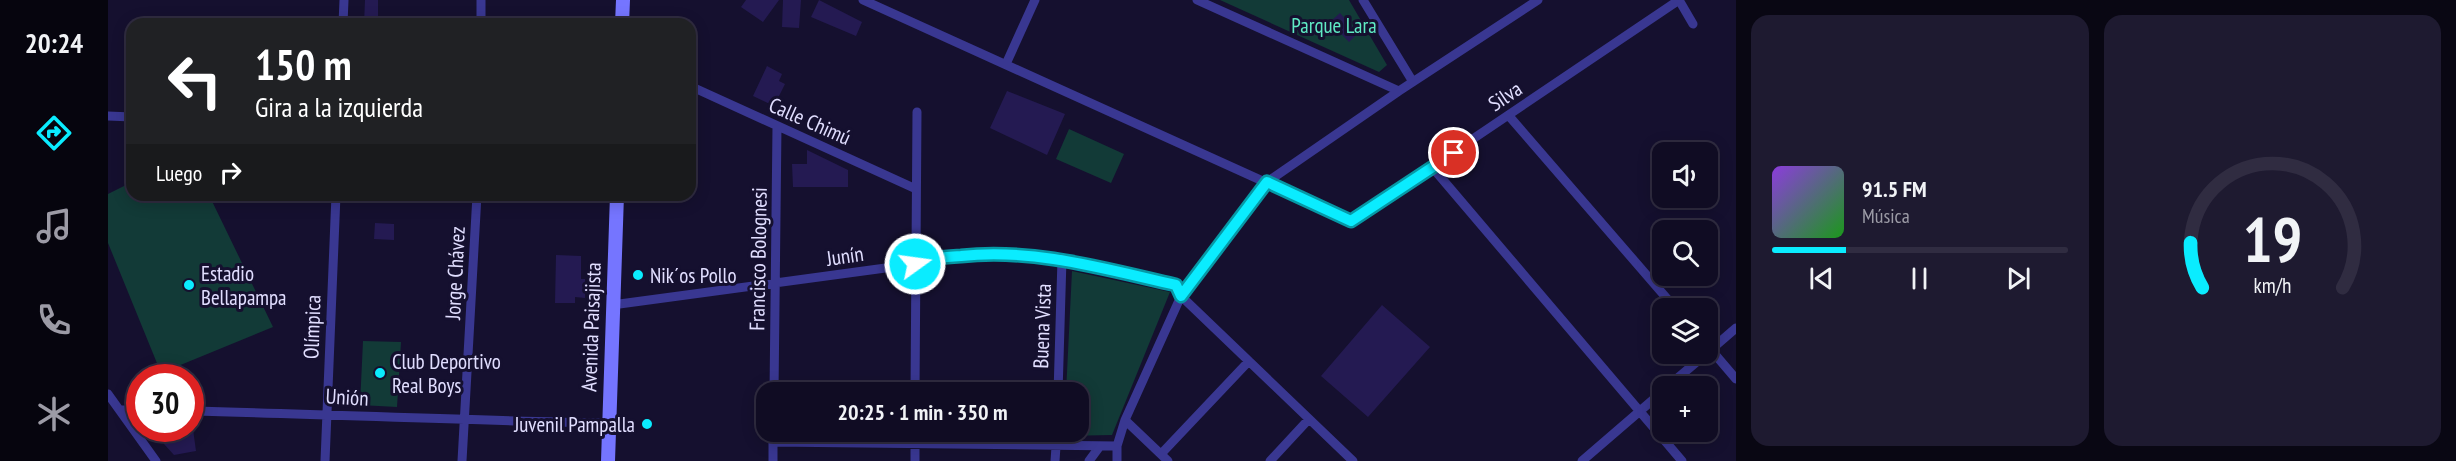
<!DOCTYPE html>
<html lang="es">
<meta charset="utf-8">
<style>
body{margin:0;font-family:"PT Sans Narrow",sans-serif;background:#1e1a30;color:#f1f3f6;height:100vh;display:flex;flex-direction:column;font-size:22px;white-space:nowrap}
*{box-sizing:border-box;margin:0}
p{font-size:20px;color:#9c9ba6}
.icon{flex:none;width:33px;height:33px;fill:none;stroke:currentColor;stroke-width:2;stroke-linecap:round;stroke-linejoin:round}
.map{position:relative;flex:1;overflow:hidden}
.details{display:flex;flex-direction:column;gap:15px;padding:15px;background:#090713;width:720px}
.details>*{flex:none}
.top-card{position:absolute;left:18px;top:18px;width:570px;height:183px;border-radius:18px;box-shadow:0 3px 15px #0003,0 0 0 2px #302c41;background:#202124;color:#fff;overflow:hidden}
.tools{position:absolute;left:1544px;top:142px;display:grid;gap:12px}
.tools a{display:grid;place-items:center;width:66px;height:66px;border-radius:12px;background:#100c23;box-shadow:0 3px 15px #0003,0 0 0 2px #302c41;font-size:30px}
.speed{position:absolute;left:18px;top:364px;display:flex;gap:12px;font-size:30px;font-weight:700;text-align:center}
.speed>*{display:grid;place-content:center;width:78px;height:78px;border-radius:50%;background:#100c23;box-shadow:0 3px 15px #0003,0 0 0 2px #302c41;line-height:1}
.speed .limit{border:9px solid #d22;background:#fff;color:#111}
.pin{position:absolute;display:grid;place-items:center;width:51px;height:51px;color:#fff;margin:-26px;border:3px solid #fff;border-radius:50%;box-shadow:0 2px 6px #0007}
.me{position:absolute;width:66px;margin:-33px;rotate:76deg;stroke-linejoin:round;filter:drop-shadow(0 0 4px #0008)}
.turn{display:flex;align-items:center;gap:21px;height:126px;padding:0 30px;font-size:27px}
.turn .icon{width:78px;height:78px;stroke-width:2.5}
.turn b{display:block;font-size:42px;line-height:51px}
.then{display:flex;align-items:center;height:57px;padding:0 30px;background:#0003;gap:12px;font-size:22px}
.details .widget{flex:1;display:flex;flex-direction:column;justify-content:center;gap:9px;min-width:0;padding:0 21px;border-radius:18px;background:#1e1a30}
.details .dial{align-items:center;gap:0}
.dial svg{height:156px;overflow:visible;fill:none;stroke:#302c41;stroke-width:7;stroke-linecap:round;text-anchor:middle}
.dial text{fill:#f1f3f6;stroke:none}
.song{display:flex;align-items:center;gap:18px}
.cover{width:72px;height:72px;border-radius:9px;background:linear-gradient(135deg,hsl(270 70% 55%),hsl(120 70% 35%))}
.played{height:6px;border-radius:3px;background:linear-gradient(90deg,#0aecff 25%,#302c41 25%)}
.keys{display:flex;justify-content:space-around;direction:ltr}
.details .tiles{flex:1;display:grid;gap:15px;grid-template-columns:repeat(2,1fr)}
.trip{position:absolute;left:648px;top:382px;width:333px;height:60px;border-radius:18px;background:#100c23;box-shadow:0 3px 15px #0003,0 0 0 2px #302c41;font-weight:600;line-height:60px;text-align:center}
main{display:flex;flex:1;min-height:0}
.dock{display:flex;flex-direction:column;width:108px;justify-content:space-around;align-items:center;background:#06050e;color:#9c9ba6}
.dock .icon{width:42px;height:42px}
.dock .current{color:#0aecff}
.dock b{font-size:27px;color:#f1f3f6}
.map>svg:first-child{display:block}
</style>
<main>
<nav class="dock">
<b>20:24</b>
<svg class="icon current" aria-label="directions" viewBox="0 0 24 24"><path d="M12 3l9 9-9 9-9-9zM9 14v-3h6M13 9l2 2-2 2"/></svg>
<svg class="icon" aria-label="music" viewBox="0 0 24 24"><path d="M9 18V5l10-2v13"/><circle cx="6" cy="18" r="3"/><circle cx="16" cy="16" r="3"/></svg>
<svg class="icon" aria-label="phone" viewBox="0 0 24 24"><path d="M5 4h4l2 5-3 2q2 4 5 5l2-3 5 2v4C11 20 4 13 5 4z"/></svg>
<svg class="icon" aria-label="climate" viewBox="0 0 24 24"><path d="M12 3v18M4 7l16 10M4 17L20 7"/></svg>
</nav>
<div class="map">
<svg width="1628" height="461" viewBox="0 0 1628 461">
<rect width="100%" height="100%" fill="#15102f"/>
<path fill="#123a37" d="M1112,0H1241L1279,65L1271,72Z
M961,129L1016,154L1003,183L948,159Z
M24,182V195H101L165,327L53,373L0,243V194Z
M964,271L1062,292L1004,435L956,436V432H970V393H958Z
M255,341L293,342L289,407L252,405Z"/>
<path fill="#241a52" d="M257,0H270V24H256Z
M638,0H671L655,22L633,7Z
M675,0H693L691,28L674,27Z
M711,0L754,22L748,36L703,17Z
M1232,13L1250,33L1241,42L1222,22Z
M659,66L674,74L671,81L677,84L666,106L645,96Z
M899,91L957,114L939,155L882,128Z
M699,150L740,170V187H685L684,164H699Z
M267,223L286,224V240L266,239Z
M448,255L473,256V279H477V298L467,297V303H447Z
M1274,305L1322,347L1260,417L1213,376Z
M55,429H85L88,451L66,455L56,444Z"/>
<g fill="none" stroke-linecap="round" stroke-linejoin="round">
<path stroke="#393791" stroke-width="9" d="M755,0L1243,221L1571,0
M1089,0L1291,91
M1255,0L1305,82
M1571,0L1585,24
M235,24L236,0
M373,24V0
M898,64L927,0
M582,86L808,189
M0,116L24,117
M1401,116L1568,309
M1324,167L1574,461
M504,305L807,264C822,258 837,257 853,256C926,248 997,269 1068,285L1073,296L1245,461
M1599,345L1628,379
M1599,353L1628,328
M1559,387L1598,354
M666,393L669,126
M807,393L809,112
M950,393L954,259
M0,394L48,461
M12,410H32
M82,411C222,414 361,421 501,423
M1017,420L1060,461
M665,442L1009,446
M1053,454L1141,361
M217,461L228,195
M354,461L369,195
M665,461V432
M807,461V432
M947,461L949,432
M981,461L992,446
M1009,461V446L1017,420L1073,296L1159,182L1291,91L1430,0
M1162,461L1201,419
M1474,461L1554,392"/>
<path stroke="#7575ff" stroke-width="14" d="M514,24L515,0
M500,461L509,195"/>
</g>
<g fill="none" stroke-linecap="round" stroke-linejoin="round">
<defs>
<path id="route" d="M807,264C822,258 837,257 853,256C926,248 997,269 1068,285L1073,296L1159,182L1243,221L1346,153"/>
</defs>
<use href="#route" stroke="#0699a6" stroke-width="15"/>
<use href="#route" stroke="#0aecff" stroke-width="10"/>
</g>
<g fill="#0aecff" stroke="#15102f" stroke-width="2">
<circle cx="530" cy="275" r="6"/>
<circle cx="81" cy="285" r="6"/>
<circle cx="272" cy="373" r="6"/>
<circle cx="539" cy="424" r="6"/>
</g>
<g text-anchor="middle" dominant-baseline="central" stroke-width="6" stroke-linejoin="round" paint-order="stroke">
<g font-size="21" fill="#5feac4" stroke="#15102f">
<text x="1226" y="25">Parque Lara</text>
</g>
<g font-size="21" fill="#e1deff" stroke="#15102f">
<text transform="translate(1397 96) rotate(-34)">Silva</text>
<text transform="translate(702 121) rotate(24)">Calle Chimú</text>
<text transform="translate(737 256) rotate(-8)">Junín</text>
<text transform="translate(650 259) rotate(-89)">Francisco Bolognesi</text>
<text transform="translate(347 273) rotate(-87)">Jorge Chávez</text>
<text transform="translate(934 326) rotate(-88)">Buena Vista</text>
<text transform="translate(204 327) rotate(-88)">Olímpica</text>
<text transform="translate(483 327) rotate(-88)">Avenida Paisajista</text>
<text transform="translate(239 397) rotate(3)">Unión</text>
</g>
<g font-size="21" fill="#e1deff" stroke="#15102f" text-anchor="start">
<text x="93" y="273">Estadio<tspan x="93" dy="24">Bellapampa</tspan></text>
<text x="542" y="275">Nik´os Pollo</text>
<text x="284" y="361">Club Deportivo<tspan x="284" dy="24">Real Boys</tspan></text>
<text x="527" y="424" text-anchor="end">Juvenil Pampalla</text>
</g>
</g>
</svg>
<div class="tools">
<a><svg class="icon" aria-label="sound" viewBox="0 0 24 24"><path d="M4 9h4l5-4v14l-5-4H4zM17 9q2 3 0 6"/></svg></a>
<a><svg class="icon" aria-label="search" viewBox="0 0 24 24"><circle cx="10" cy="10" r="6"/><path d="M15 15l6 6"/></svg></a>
<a><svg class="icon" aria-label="layers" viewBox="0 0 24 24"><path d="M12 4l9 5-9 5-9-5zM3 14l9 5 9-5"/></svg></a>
<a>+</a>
</div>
<div class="speed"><div class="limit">30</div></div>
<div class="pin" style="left:1346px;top:153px;background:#d93025"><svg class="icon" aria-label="arrive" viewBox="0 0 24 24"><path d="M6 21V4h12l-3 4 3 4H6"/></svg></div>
<svg class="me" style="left:807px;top:264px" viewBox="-20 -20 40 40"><circle r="17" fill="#0aecff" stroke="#fff" stroke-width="3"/><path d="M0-11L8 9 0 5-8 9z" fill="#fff"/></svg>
<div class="trip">20:25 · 1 min · 350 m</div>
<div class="top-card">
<div class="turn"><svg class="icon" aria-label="left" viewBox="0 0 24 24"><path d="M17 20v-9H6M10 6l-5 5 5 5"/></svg><div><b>150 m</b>Gira a la izquierda</div></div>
<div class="then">Luego<svg class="icon" aria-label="right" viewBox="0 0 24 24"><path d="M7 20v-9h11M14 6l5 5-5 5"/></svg></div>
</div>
</div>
<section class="details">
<div class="tiles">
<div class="widget">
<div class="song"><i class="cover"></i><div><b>91.5 FM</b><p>Música</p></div></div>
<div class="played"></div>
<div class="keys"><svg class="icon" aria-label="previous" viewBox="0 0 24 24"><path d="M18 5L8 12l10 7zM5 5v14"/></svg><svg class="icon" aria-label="pause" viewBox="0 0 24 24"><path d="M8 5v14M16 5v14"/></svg><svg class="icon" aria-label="next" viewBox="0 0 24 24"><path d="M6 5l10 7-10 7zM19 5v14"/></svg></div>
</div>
<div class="widget dial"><svg viewBox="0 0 100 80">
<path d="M14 69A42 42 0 1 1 86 69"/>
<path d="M14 69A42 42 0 0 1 8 46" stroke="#0aecff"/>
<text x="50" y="56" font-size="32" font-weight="700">19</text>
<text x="50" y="72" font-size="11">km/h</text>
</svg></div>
</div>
</section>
</main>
